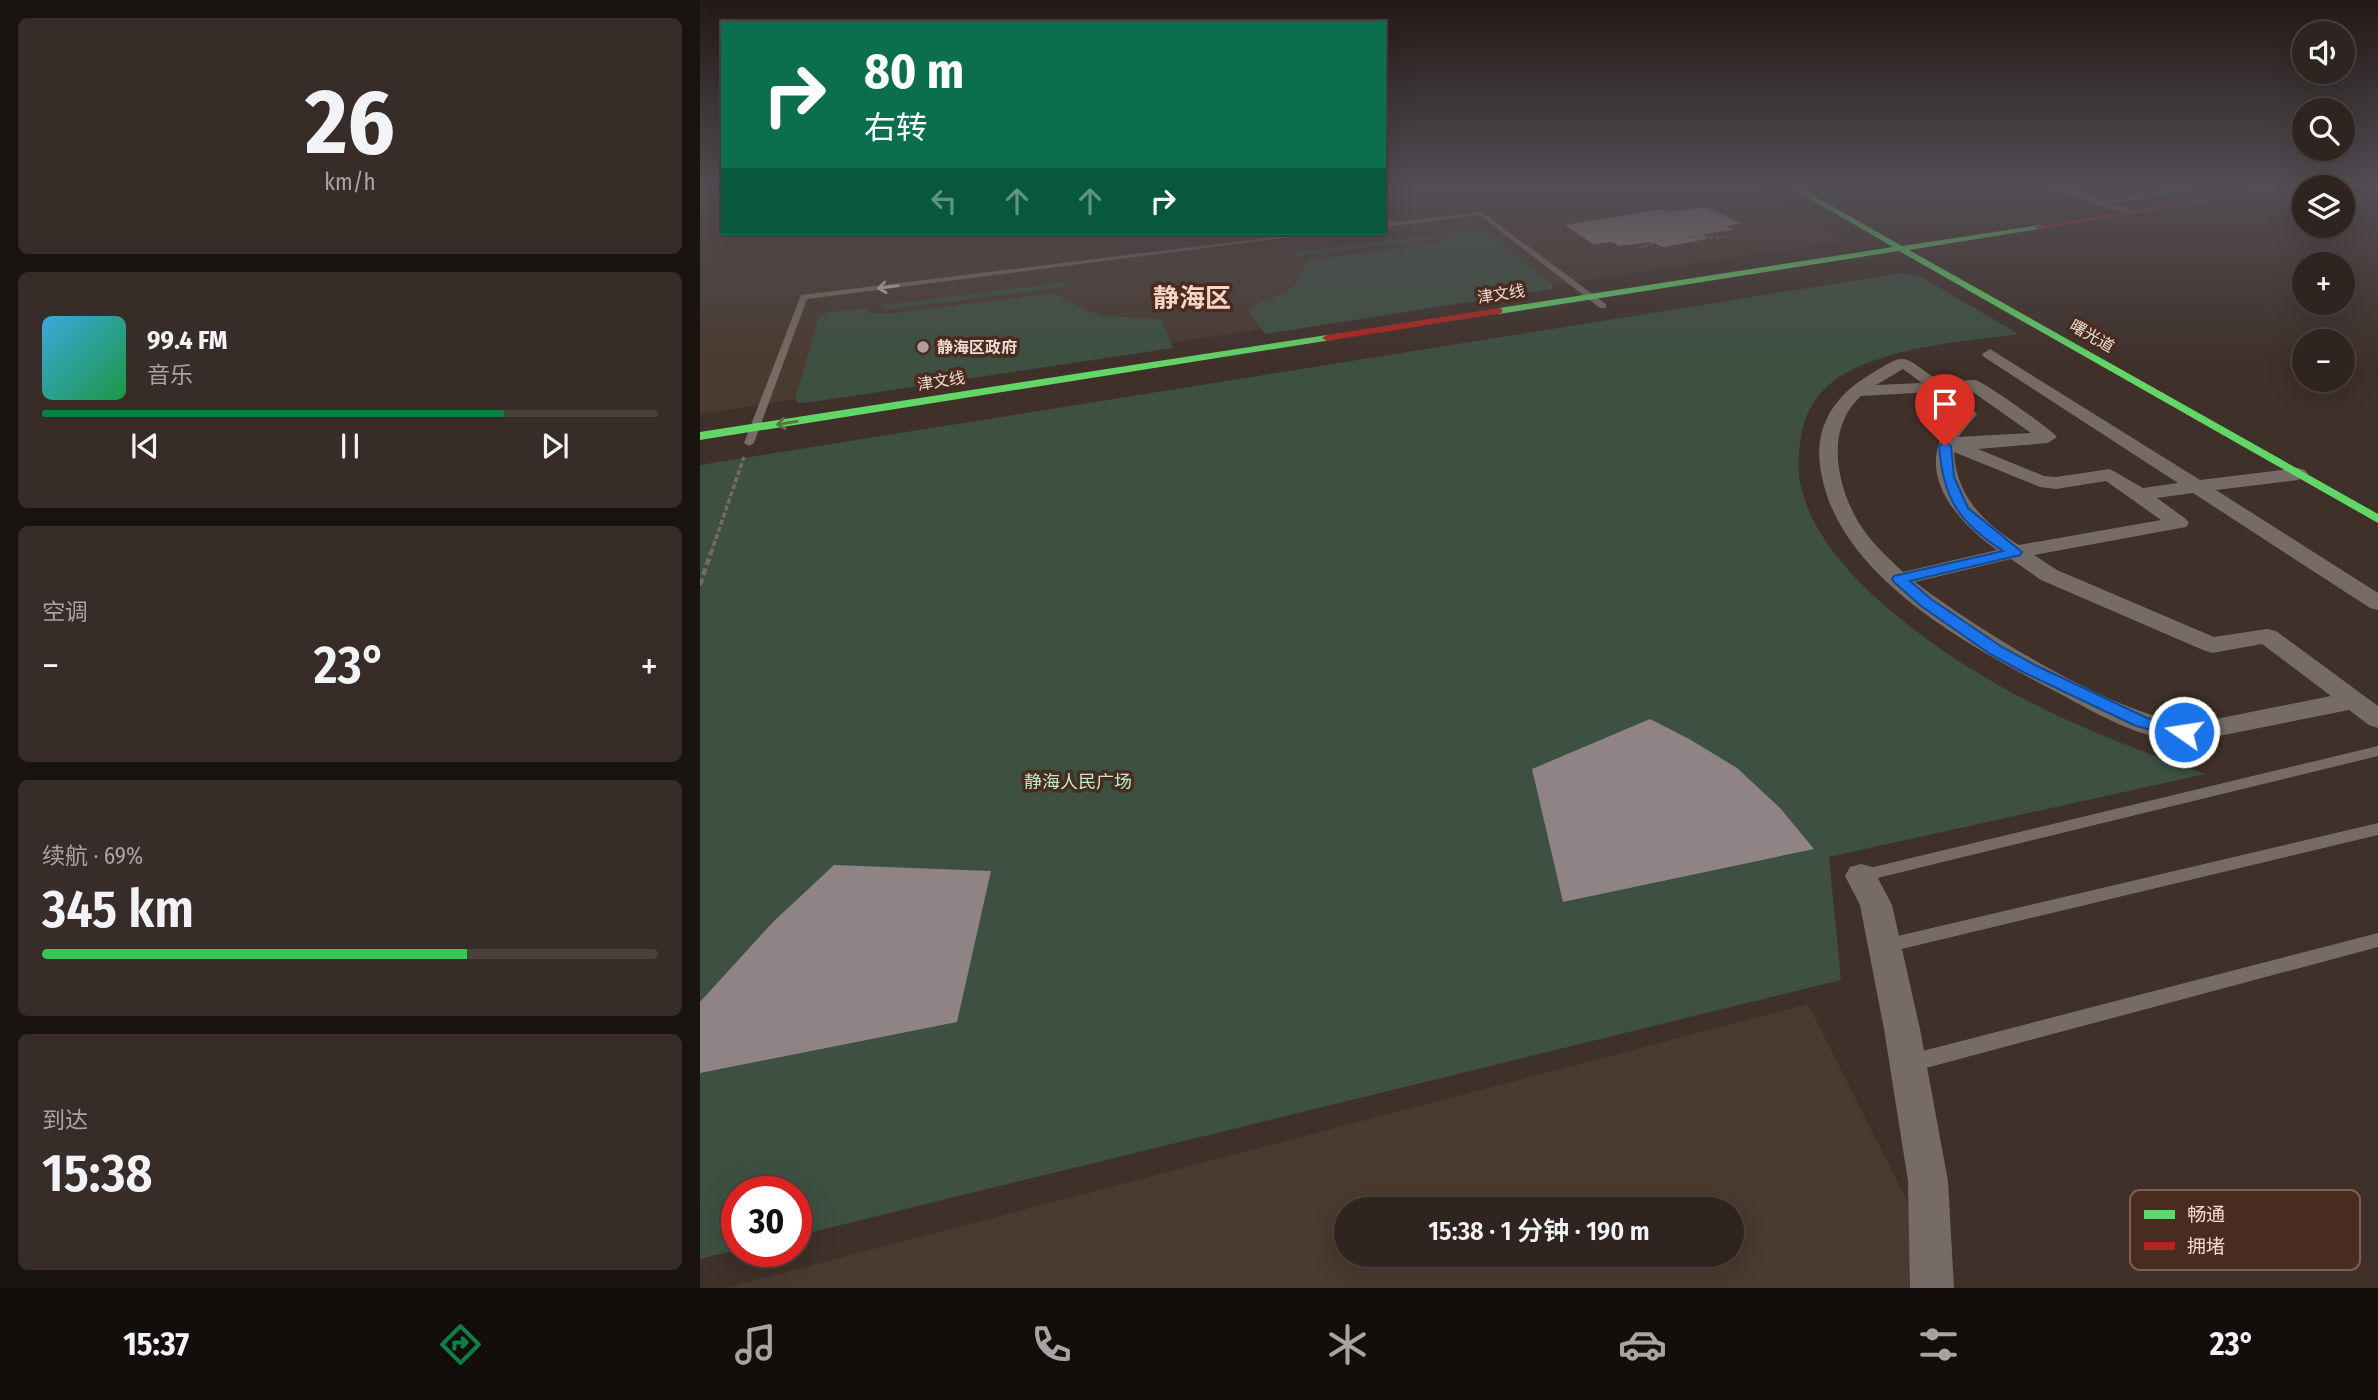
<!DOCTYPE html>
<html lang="zh">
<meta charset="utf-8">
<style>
body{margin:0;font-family:"Fira Sans Condensed","Noto Sans SC",sans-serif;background:#372c28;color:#f1f3f6;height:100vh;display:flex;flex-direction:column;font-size:26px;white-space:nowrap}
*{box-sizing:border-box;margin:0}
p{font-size:23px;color:#a7a4a4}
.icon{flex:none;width:38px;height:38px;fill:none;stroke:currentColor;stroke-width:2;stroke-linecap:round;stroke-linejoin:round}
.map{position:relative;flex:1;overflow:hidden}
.side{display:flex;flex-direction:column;gap:18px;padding:18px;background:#1a1411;width:700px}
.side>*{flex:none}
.top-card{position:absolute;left:21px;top:21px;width:665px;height:214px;border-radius:0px;box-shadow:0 7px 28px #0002,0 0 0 2px #4a413d;background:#0b6e4f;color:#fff;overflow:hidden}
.tools{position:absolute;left:1592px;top:21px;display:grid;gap:14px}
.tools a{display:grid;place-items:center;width:63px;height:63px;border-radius:50%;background:#2f241f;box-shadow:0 7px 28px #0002,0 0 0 2px #4a413d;font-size:35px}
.speed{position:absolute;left:21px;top:1176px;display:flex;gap:14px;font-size:35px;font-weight:700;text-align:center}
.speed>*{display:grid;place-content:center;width:91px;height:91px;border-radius:50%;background:#2f241f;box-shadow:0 7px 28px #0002,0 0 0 2px #4a413d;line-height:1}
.speed .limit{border:10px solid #d22;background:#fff;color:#111}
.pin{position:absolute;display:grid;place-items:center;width:60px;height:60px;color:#fff;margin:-72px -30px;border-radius:50% 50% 50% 0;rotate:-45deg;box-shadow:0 0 7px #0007}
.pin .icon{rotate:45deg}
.me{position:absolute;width:77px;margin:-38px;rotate:283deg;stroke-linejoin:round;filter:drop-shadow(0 0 5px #0008)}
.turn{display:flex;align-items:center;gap:24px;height:147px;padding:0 28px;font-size:32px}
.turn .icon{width:91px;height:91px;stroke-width:2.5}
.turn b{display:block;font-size:49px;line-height:60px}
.lanes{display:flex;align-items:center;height:66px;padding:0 28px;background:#0003;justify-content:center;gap:35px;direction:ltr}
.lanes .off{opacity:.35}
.big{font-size:52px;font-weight:600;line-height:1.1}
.side .tile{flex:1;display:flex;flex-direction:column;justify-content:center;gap:10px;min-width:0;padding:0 24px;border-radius:10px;background:#372c28}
.side .dial{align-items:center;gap:0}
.dial b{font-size:91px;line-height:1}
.song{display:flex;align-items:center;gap:21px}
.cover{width:84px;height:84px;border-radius:10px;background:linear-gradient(135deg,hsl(200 70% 55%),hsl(140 70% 35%))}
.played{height:7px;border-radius:4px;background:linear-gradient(90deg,#0b8043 75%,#4a413d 75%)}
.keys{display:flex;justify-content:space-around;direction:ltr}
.heat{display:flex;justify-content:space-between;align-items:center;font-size:38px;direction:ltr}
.charge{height:10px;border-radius:5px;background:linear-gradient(90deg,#34c759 69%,#4a413d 0)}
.trip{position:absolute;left:634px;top:1197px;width:410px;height:70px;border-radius:35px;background:#2f241f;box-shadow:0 7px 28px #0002,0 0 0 2px #4a413d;font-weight:600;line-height:70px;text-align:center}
.menu{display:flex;height:112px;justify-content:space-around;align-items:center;background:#130e0c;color:#a7a4a4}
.menu .icon{width:49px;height:49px}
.menu .selected{color:#0b8043}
.menu b{font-size:32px;color:#f1f3f6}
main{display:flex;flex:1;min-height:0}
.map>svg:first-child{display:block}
</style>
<main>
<section class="side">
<div class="tile dial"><b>26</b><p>km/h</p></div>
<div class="tile">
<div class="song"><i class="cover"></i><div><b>99.4 FM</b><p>音乐</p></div></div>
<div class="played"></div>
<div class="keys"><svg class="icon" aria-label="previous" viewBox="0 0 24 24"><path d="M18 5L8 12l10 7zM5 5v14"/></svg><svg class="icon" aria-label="pause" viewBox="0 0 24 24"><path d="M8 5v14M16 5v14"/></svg><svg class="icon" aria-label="next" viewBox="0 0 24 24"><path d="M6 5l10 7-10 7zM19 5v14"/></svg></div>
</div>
<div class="tile"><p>空调</p>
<div class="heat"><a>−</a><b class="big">23°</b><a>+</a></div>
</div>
<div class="tile"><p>续航 · 69%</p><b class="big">345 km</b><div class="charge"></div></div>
<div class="tile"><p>到达</p><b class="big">15:38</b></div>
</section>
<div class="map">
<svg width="1678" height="1288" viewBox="0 0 1678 1288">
<rect width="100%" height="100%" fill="#3f3029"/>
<path fill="#4a3a2f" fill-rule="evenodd" d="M0,185H23V233H684V185H1052L1140,236L1144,241L0,414Z
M1108,1004L1251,1288H25ZM646,1209H1031V1255H646Z"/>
<path fill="#3d5041" d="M770,230L788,232L853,286L852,289L565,334L549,312C560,297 584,298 597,283C601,278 603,269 605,262L612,260L740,242L749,238L747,233Z
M741,234L736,239L597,256L590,253Z
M1202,273L1219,276L1319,334C1261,342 1197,345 1144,374C1120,388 1105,410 1101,437C1098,455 1097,473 1102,490C1119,561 1206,627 1265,665C1340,713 1422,745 1505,774L1129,857L1141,980L96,1236V1192H37V1250L0,1259V465Z
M367,282L364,287L185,310L184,305Z
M354,293L385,310L404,316L461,319L473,348L112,402L98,403L95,399L119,316L128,312L169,308L168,313H195Z"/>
<path fill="#908385" d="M1007,207L1041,224L1026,226L1034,230L1003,234L1006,239L964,247L950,242L919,246L912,242L893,244L865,225L963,209L968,212Z
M950,719L991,740L1037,768L1080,808L1114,849L863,902L832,769Z
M134,865L291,871L257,1022L0,1073V1002L73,922Z"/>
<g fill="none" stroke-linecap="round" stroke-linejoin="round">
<path stroke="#766a64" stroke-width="2" stroke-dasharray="3.5 2" stroke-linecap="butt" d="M988,237H1027
M939,248L964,240"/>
<path stroke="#766a64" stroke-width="3.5" stroke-dasharray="5 2.5" stroke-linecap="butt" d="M11,553L44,457"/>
<path stroke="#766a64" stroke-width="4.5" stroke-dasharray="7 3.5" stroke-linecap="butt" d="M0,585L11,552"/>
<path fill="#776b65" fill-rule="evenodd" d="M1492,187L1494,190L1400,205L1397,203Z
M782,212L906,304V308H900L779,215L684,227V223Z
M607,233H623L107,299L54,443L49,446L44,443L101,295Z
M1678,746V756L1161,882L1155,880L1153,876L1155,872L1161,870Z
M1678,823V835L1185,953L1179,951L1177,946L1179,941L1185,939Z
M1678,933V947L1211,1072L1204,1069L1202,1063L1204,1057L1211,1054Z"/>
<path fill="#776b65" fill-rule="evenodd" d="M1339,185H1357L1439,213L1429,215Z
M1290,349L1500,480L1598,468L1605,470L1608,474L1598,480L1516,490L1678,593V610L1670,608L1493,493L1457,498L1486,519L1489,523L1486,527L1334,555L1357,570L1514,637L1567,629L1576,631L1678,706V728L1669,725L1649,710L1494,741C1444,744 1393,711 1351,689C1264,643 1133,573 1120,465C1115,427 1134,397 1166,377C1209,350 1200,355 1238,380C1248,385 1264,379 1275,380C1283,381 1351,429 1357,437L1348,443L1278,449L1344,476L1356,477L1410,469L1443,488L1478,483L1284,357L1282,354ZM1203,369L1222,383L1176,385ZM1270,390L1331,433L1258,437L1277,414L1252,391ZM1233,392L1258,414C1209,464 1250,517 1297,550L1203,572C1187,557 1170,541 1159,523C1136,484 1125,429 1161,396ZM1254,452L1340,487L1356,489L1406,481L1461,520L1319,545C1284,523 1256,496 1254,452ZM1311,559L1341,580L1503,650L1512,653L1562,644L1631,696L1501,722C1435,730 1269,624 1215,582Z
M1161,864L1172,867L1192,905L1220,1029L1248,1181L1254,1288H1210L1208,1181L1184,1029L1160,905L1145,876L1150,867Z"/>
<path fill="#63d668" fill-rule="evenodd" d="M1086,185H1095L1202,246L1341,225L1338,229L1209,250L1678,514V523L1199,251L799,314L794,311L799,308L1193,247Z
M1645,185H1660L1643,190V187H1640Z
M627,335L632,338L631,340L0,440V432Z"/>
<path fill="#b3261e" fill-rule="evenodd" d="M1590,185H1610L1338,229L1334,227Z
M799,308L802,309V313L627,341L622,338L627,335Z"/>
</g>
<defs><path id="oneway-shaft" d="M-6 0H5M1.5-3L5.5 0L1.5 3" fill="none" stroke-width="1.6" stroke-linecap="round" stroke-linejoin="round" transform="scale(1.75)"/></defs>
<use stroke="#cbb9b2" href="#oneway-shaft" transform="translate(188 287) rotate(173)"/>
<use stroke="#557840" href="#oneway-shaft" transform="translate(87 423) rotate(171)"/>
<linearGradient id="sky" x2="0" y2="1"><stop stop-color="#231a17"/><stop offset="0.51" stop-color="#524e54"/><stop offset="1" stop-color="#524e54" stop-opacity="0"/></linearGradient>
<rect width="1678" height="366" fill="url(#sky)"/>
<path fill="#1a73e8" stroke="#114b97" stroke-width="2" d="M1245,442L1251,446L1254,477L1268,508L1322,552L1320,555L1210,581L1231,599L1302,647L1335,665L1447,718L1490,728L1492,732L1490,736L1484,738L1436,726L1323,672L1290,654L1221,606L1194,582L1192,579L1194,576L1303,551C1258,522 1243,498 1239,446Z"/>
<circle fill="#b19f98" stroke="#492c1f" stroke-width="2.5" cx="223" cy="347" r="7"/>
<g text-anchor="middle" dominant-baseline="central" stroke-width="7" stroke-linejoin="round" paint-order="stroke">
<g font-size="16" fill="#efdbd3" stroke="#492c1f">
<text transform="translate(801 294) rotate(-9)">津文线</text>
<text transform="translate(1392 336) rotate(30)">曙光道</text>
<text transform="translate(241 381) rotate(-9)">津文线</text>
</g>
<g font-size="16" font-weight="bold" fill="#efdbd3" stroke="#492c1f" text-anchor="start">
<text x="237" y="347">静海区政府</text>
</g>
<g font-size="18" fill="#b5eec8" stroke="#492c1f">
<text x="378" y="782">静海人民广场</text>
</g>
<g font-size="26" font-weight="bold" fill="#fad4c3" stroke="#492c1f">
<text x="492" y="298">静海区</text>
</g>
</g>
<rect x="1430" y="1190" width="230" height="80" rx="10" fill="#492c1f" stroke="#7b6155" stroke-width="2"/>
<rect x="1444" y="1210" width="31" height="9" fill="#63d668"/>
<rect x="1444" y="1242" width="31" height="8" fill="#b3261e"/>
<g font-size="19" fill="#efdbd3">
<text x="1487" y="1221">畅通</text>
<text x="1487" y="1253">拥堵</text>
</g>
</svg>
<div class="tools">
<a><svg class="icon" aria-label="sound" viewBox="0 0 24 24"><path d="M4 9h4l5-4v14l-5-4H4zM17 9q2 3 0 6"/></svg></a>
<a><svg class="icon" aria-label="search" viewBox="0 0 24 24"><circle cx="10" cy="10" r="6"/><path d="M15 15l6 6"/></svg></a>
<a><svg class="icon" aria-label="layers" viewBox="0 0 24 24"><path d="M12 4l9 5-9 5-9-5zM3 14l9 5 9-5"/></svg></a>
<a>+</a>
<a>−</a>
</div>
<div class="speed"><div class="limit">30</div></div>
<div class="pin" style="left:1245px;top:446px;background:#d93025"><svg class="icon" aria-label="arrive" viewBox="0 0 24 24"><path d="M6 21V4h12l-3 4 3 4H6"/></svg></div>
<svg class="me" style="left:1484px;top:732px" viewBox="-20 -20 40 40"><circle r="17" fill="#1a73e8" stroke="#fff" stroke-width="3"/><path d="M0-11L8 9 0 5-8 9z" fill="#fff"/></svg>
<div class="trip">15:38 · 1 分钟 · 190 m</div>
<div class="top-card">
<div class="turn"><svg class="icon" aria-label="right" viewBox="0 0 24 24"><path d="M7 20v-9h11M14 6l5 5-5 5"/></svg><div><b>80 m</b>右转</div></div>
<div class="lanes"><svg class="icon off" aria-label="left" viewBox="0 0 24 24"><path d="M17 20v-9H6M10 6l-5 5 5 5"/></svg><svg class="icon off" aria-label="ahead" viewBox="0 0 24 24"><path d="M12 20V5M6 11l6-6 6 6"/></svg><svg class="icon off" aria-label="ahead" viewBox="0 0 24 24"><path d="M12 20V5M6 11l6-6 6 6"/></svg><svg class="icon" aria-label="right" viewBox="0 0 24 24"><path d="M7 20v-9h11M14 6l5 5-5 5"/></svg></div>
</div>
</div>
</main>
<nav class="menu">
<b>15:37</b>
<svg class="icon selected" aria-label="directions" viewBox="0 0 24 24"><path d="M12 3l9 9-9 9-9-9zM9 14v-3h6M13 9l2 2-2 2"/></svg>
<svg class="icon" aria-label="music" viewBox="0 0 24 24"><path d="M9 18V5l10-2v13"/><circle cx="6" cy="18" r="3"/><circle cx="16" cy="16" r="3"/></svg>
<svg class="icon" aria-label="phone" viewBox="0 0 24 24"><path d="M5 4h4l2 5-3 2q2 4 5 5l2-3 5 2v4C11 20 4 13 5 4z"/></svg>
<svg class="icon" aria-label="climate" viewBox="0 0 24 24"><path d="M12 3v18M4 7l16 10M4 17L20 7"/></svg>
<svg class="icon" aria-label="car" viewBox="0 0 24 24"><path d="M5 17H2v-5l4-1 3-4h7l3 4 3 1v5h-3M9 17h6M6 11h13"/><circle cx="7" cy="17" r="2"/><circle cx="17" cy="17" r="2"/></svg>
<svg class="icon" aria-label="filters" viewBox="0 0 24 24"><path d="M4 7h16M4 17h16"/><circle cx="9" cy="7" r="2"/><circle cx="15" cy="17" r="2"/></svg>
<b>23°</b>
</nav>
